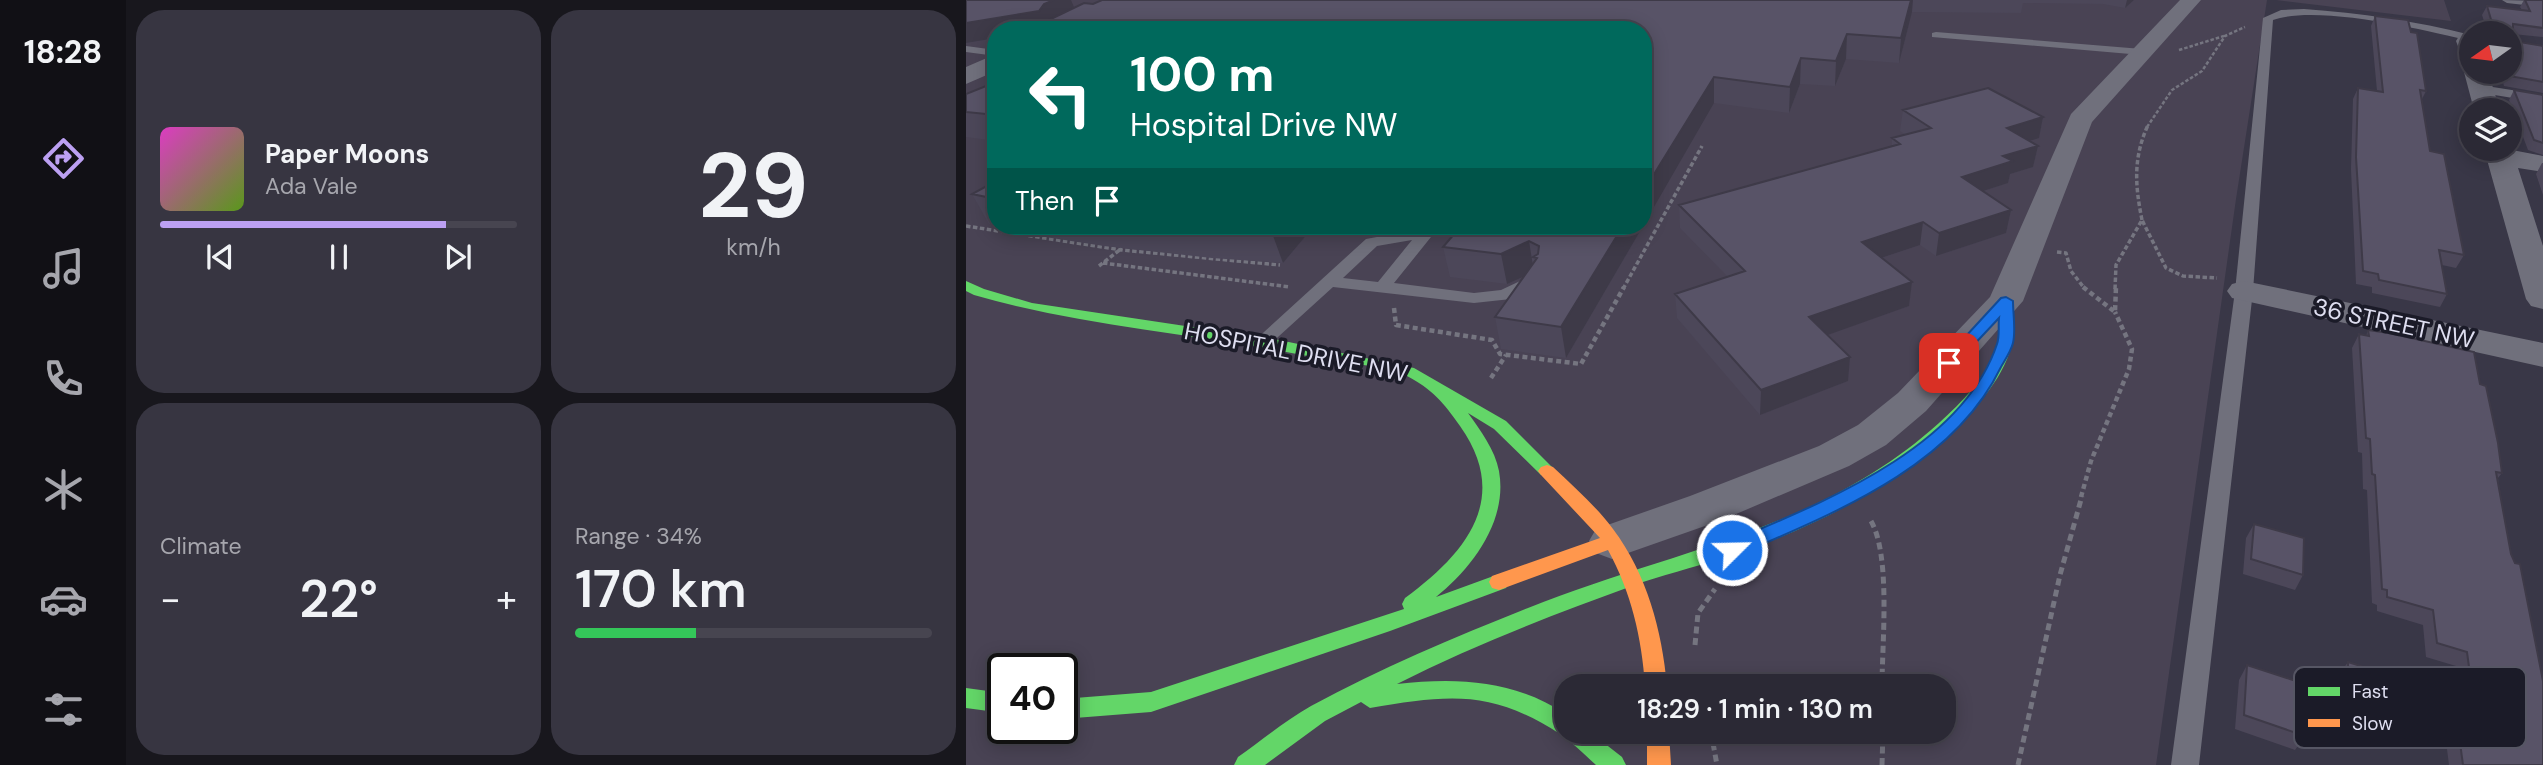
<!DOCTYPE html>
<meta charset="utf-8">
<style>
body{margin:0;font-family:"DM Sans",sans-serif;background:#373541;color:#f1f3f6;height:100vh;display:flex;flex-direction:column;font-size:26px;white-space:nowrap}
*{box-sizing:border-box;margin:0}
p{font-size:23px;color:#a6a6ad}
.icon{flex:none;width:38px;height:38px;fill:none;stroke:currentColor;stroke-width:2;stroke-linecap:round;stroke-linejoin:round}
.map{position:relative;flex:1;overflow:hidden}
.sheet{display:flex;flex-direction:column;gap:10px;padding:10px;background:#18171d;width:840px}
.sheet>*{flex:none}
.banner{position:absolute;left:21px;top:21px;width:665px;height:214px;border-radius:28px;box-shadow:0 4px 18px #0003,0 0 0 2px #474550;background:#00695c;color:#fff;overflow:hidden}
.needle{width:46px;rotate:256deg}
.buttons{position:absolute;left:1493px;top:21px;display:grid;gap:14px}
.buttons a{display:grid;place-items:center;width:63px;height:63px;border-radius:50%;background:#2b2935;box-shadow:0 4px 18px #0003,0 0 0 2px #474550;font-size:35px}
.speed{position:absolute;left:21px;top:653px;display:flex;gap:14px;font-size:35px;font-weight:700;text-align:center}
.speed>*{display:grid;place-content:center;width:91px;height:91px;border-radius:50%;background:#2b2935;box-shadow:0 4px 18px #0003,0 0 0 2px #474550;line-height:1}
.speed .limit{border:4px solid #111;border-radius:10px;background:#fff;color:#111}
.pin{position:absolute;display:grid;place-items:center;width:60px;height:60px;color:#fff;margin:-30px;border-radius:14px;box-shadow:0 4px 10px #0006}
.me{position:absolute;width:77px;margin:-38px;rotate:67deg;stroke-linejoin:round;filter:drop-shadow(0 0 5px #0008)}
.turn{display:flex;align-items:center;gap:24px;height:147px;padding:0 28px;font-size:32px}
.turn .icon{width:91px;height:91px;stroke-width:2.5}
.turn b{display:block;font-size:49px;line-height:60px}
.then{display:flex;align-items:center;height:66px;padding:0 28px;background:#0003;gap:14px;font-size:26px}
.big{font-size:52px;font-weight:600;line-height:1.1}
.sheet .tile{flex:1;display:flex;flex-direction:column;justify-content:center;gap:10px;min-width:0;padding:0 24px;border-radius:28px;background:#373541}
.sheet .dial{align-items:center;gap:0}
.dial b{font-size:91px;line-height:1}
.song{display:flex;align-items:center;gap:21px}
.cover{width:84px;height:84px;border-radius:10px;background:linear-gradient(135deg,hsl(310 70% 55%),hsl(90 70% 35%))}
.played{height:7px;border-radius:4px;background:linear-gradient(90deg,#bca0f2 80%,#474550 80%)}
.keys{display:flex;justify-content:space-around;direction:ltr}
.heat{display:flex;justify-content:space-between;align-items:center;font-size:38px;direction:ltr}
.charge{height:10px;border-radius:5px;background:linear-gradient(90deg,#34c759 34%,#474550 0)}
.sheet .tiles{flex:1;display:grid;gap:10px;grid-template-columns:repeat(2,1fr)}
.trip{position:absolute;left:588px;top:674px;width:402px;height:70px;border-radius:28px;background:#2b2935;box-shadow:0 4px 18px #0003,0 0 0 2px #474550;font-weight:600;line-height:70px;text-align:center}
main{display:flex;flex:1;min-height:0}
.tabs{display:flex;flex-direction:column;width:126px;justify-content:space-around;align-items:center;background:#111015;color:#a6a6ad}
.tabs .icon{width:49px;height:49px}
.tabs .active{color:#bca0f2}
.tabs b{font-size:32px;color:#f1f3f6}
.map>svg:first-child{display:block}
</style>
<main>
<nav class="tabs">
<b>18:28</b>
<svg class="icon active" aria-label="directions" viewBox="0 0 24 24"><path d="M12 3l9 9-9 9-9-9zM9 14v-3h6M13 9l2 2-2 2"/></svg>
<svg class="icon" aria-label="music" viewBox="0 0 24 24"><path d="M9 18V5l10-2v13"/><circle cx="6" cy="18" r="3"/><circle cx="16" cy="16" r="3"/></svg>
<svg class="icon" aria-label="phone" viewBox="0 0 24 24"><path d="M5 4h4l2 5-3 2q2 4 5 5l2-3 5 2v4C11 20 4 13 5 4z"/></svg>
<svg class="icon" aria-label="climate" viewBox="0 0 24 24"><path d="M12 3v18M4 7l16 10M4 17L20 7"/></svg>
<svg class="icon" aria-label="car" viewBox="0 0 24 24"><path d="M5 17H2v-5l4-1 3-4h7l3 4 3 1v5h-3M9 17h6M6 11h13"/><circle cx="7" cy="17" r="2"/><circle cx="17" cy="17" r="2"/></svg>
<svg class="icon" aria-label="filters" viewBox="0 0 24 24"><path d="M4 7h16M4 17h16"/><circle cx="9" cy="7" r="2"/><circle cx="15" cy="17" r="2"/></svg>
</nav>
<section class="sheet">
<div class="tiles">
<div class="tile">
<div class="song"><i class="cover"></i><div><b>Paper Moons</b><p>Ada Vale</p></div></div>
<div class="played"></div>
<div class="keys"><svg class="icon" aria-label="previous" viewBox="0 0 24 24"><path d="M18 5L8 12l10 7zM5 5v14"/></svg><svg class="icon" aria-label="pause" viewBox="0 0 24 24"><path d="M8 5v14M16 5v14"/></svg><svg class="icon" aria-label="next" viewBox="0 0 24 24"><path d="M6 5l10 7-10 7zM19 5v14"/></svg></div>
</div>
<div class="tile dial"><b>29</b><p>km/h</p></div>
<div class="tile"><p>Climate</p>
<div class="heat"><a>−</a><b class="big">22°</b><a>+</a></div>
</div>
<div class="tile"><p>Range · 34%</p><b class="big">170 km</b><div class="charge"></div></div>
</div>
</section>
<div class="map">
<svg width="1577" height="765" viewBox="0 0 1577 765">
<rect width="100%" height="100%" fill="#393747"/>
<path fill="#494354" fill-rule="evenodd" d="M0,0H1301L1270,199L1190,765H0ZM30,30H677V226H30ZM37,668H96V728H37ZM600,686H978V732H600Z
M1310,0H1478L1485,21Z"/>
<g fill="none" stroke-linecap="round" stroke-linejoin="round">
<path stroke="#757580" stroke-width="2.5" stroke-dasharray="3.5 2" stroke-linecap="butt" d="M1213,50L1258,36
M1181,127L1206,90L1236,71L1259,36L1279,27"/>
<path stroke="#757580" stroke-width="3.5" stroke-dasharray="4.5 2.5" stroke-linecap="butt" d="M1176,220C1169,185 1167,158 1182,125
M0,226L156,250L314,265
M1091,252L1100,253L1105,271L1119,289
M137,263L324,287
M133,266L156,248
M657,289L736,146
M1149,289L1150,265L1176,220L1200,268L1217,276L1251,278"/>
<path stroke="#757580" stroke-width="4.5" stroke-dasharray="5 3.5" stroke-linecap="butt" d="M1117,287L1149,312L1150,287
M428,308L430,325L526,340L534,354L615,364L658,287
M525,378L540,355
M1115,497L1125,461L1163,369L1166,349L1149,312"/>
<path stroke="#757580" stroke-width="5" stroke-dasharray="7 4.5" stroke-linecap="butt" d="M905,521C925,556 916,644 916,686
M729,645L732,613L749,589
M745,732L751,765
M916,765L917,732
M1052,765L1094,575L1116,496"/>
<path fill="#70707c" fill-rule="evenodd" d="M1536,0L1577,1V7L1541,3Z
M1338,9C1394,13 1450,21 1505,35V41C1459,30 1351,4 1307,20L1287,291L1233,765H1205L1269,291L1297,18L1315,10Z
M970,32L1176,49L1182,52L1176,55L966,37V33Z
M0,46L30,50V56L0,52Z
M1514,85L1577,95V103L1510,92V86Z
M496,226H523L525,229L517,234L465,237L428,283L508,293L535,290L567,275L575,280L573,284L545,299L508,303L367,287L302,346L296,348L287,342L400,239L460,228ZM446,240L412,282L377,278L411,246Z"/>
<path fill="#70707c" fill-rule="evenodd" d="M1214,0H1235L1126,122L1057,301L960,411L920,445L883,466L756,520L662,553L646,559L630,553L623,541L630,529L724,496L853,446L892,425L932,393L1024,297L1105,114Z
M1505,33V62L1497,60L1490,41L1493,36Z
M30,54V71L0,84V67Z
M1505,66V72H1522L1534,110H1508L1498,72Z
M1544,146L1546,150L1577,156V172L1552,168L1577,246V309L1565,306L1560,299L1518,149H1544Z
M1278,281L1577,343V367L1266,298L1261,291L1266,284Z"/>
<path fill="#63d668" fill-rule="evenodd" d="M0,281L18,289L66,303L313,340L448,368L540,421L590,471L587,475H575L528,429L502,413C515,431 529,450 533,471C542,521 506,568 470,597L533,574L540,576L543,582L540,588L424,631L185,712L96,719V699L185,692L438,609L436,604L439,598C499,554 546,499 494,426C478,403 466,389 441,376C422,367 371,361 347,357C235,334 119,327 8,295L0,291Z
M1040,297L1047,301C1047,313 1050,326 1047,338C1041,376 1010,408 983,433C918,493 840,531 757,558C727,568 695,575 666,586C586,615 506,646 431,684C492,677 547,680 600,714V732H624L656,757L660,765H630C619,755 606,742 594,734C525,689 482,695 404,708L395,702L359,721L299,765H268L272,757C296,740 320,720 345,706C415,668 489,637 562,608C707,550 853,531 973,423C996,402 1020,378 1030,348C1035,333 1033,317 1033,301Z
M0,688L37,693V713L0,708Z"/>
<path fill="#ff974d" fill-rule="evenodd" d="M581,465L587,467C608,487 630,506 647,529C681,574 696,631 701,686H679C676,638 665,592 642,550L533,590L526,588L523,582L526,576L634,538L575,475L572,471L575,467Z
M681,732H703L705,765H681Z"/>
</g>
<path fill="#4c4759" d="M0,0L108,8L127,4L136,0H1168L1159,8L1137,4L1057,3L1055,13L946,12L933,63L880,59L869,86L834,84L823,113L748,103L677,30H30V38L0,43Z
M1558,0H1577V37L1547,34V41L1577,46V93L1538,86L1534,72H1544V33H1522L1516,15L1521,6L1556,10L1554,7Z
M1409,16L1445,32L1460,91L1456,99L1464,151L1498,255L1490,268L1476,265L1481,294L1474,307L1406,293V287L1390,284L1385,169L1387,99L1392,88L1411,91L1405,26Z
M30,82V141L0,137V94Z
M1548,90L1577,95V155L1562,150L1543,100Z
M937,110L1077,117L1073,138L1064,141L1072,146L1067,167L1044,174L1042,183L1017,191L1045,210L1040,233L970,256L954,245L916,258L946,282L943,306L861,335L884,357L882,381L794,415L711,318L709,294L762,277L714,228L713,205L926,146V138L940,135L934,131Z
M1576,163H1577V195L1570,174Z
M30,181V225L23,224L6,194Z
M33,226H348L317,263L246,258L138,246L46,232L43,228Z
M677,226L600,358L535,349L529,317L557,277L541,284L484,277L477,247Z
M1402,330L1514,384L1536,473L1532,478L1577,765H1483L1481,749L1493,735L1498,736L1490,666L1460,657L1457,625L1411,611V605L1406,603L1401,490L1397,489L1396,453L1392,452L1386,348L1393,334L1400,336Z
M1288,524L1337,575L1329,590L1277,574L1280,538Z
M1382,662L1439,708L1433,715L1377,697V669Z
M1281,665L1339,736L1329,750L1269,729L1273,680Z"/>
<path fill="#3e3a48" d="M88,0H105L110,12L82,30H30V38L0,43V23L78,4Z
M945,0H947L946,12L933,63L935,38Z
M1161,0H1168L1159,8Z
M881,34L880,59L869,86L870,61Z
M835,58L834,84L823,113L824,87Z
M748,77V103L677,226V192Z
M1077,117L1073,138L1037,149L1041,128Z
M1072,146L1067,167L1044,174L1042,183L992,199L996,177L1037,156Z
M1045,210L1040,233L970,256L973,233Z
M957,222L954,245L894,265L896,242Z
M312,226H348L317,263L306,233Z
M657,226H677L600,358L595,327Z
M563,241L568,272L541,284L535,254Z
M946,282L943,306L842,342L843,317Z
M884,357L882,381L794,415L795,390Z"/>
<path fill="#585367" stroke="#3e3a48" stroke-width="2" d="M0,0H88L78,4L73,11L0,23Z
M136,0H945L935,38L881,34L870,61L835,58L824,87L748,77L677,192V30H62L118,3L127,4Z
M1559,0H1577V28L1547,24V41L1577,46V82L1543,76L1542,72H1544V33H1529L1521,6L1564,11Z
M1409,16L1442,20L1445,32L1451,33L1460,91L1454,90L1464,151L1478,154L1498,255L1473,250L1481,294L1413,280L1412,274L1397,271L1390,157L1392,88L1417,92Z
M30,82V115L0,112V94Z
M1022,88L1077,117L1041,128L1072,146L1037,156L1047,161L996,177L1045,210L973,233L957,222L896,242L946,282L843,317L884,357L795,390L709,294L779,271L713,205L934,144L926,138L965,128L937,110Z
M1548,90L1577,95V143L1568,140Z
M30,181V199L6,194Z
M210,226H312L306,233Z
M495,226H657L595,327L529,317L571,258L567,257L572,254L573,246L563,241L535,254L477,247Z
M1402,330L1423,333L1508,352L1514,384L1520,386L1532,443L1536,473L1530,472L1545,554L1549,563L1554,564L1577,681V765H1497L1493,735L1513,741L1501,652L1471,643L1467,610L1421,597V590L1416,589L1409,475L1406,474L1404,439L1400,438L1393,334L1403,336Z
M1288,524L1338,538L1337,575L1285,559Z
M1382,662L1436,679L1439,708L1382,690Z
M1281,665L1339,684V736L1278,715Z"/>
<path fill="#1a73e8" stroke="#114b97" stroke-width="2" d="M1040,297L1047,301C1047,314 1050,331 1047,343C1045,351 1039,360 1035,367C987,467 868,513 772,555L766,557L759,555L756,550L759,544C852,504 996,450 1031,344C1034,336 1032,326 1033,318L988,366L983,368L975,363L1035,298Z"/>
<g text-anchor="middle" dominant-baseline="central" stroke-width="7" stroke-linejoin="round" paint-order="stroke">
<g font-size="24" fill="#dedef0" stroke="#1b1b28">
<text transform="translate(1428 323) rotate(12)">36 STREET NW</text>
<text transform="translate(330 352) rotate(11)">HOSPITAL DRIVE NW</text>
</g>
</g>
<rect x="1328" y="667" width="232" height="81" rx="10" fill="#1b1b28" stroke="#565664" stroke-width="2"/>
<rect x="1342" y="687" width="32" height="9" fill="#63d668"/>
<rect x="1342" y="719" width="32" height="8" fill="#ff974d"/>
<g font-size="19" fill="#dedef0">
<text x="1386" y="698">Fast</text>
<text x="1386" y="730">Slow</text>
</g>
</svg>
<div class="buttons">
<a><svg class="needle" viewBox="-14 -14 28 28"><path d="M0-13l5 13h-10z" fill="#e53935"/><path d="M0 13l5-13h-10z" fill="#a6a6ad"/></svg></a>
<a><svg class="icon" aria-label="layers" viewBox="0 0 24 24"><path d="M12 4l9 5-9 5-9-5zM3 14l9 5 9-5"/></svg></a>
</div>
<div class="speed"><div class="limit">40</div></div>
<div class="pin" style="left:983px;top:363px;background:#d93025"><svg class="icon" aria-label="arrive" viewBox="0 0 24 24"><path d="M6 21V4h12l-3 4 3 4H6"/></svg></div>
<svg class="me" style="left:766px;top:550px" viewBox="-20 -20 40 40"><circle r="17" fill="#1a73e8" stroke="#fff" stroke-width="3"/><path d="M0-11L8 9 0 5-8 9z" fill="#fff"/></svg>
<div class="trip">18:29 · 1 min · 130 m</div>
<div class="banner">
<div class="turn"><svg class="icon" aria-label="left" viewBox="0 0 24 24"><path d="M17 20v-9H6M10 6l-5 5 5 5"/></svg><div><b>100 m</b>Hospital Drive NW</div></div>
<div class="then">Then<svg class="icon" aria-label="arrive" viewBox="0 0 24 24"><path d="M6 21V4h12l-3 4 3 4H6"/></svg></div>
</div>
</div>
</main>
